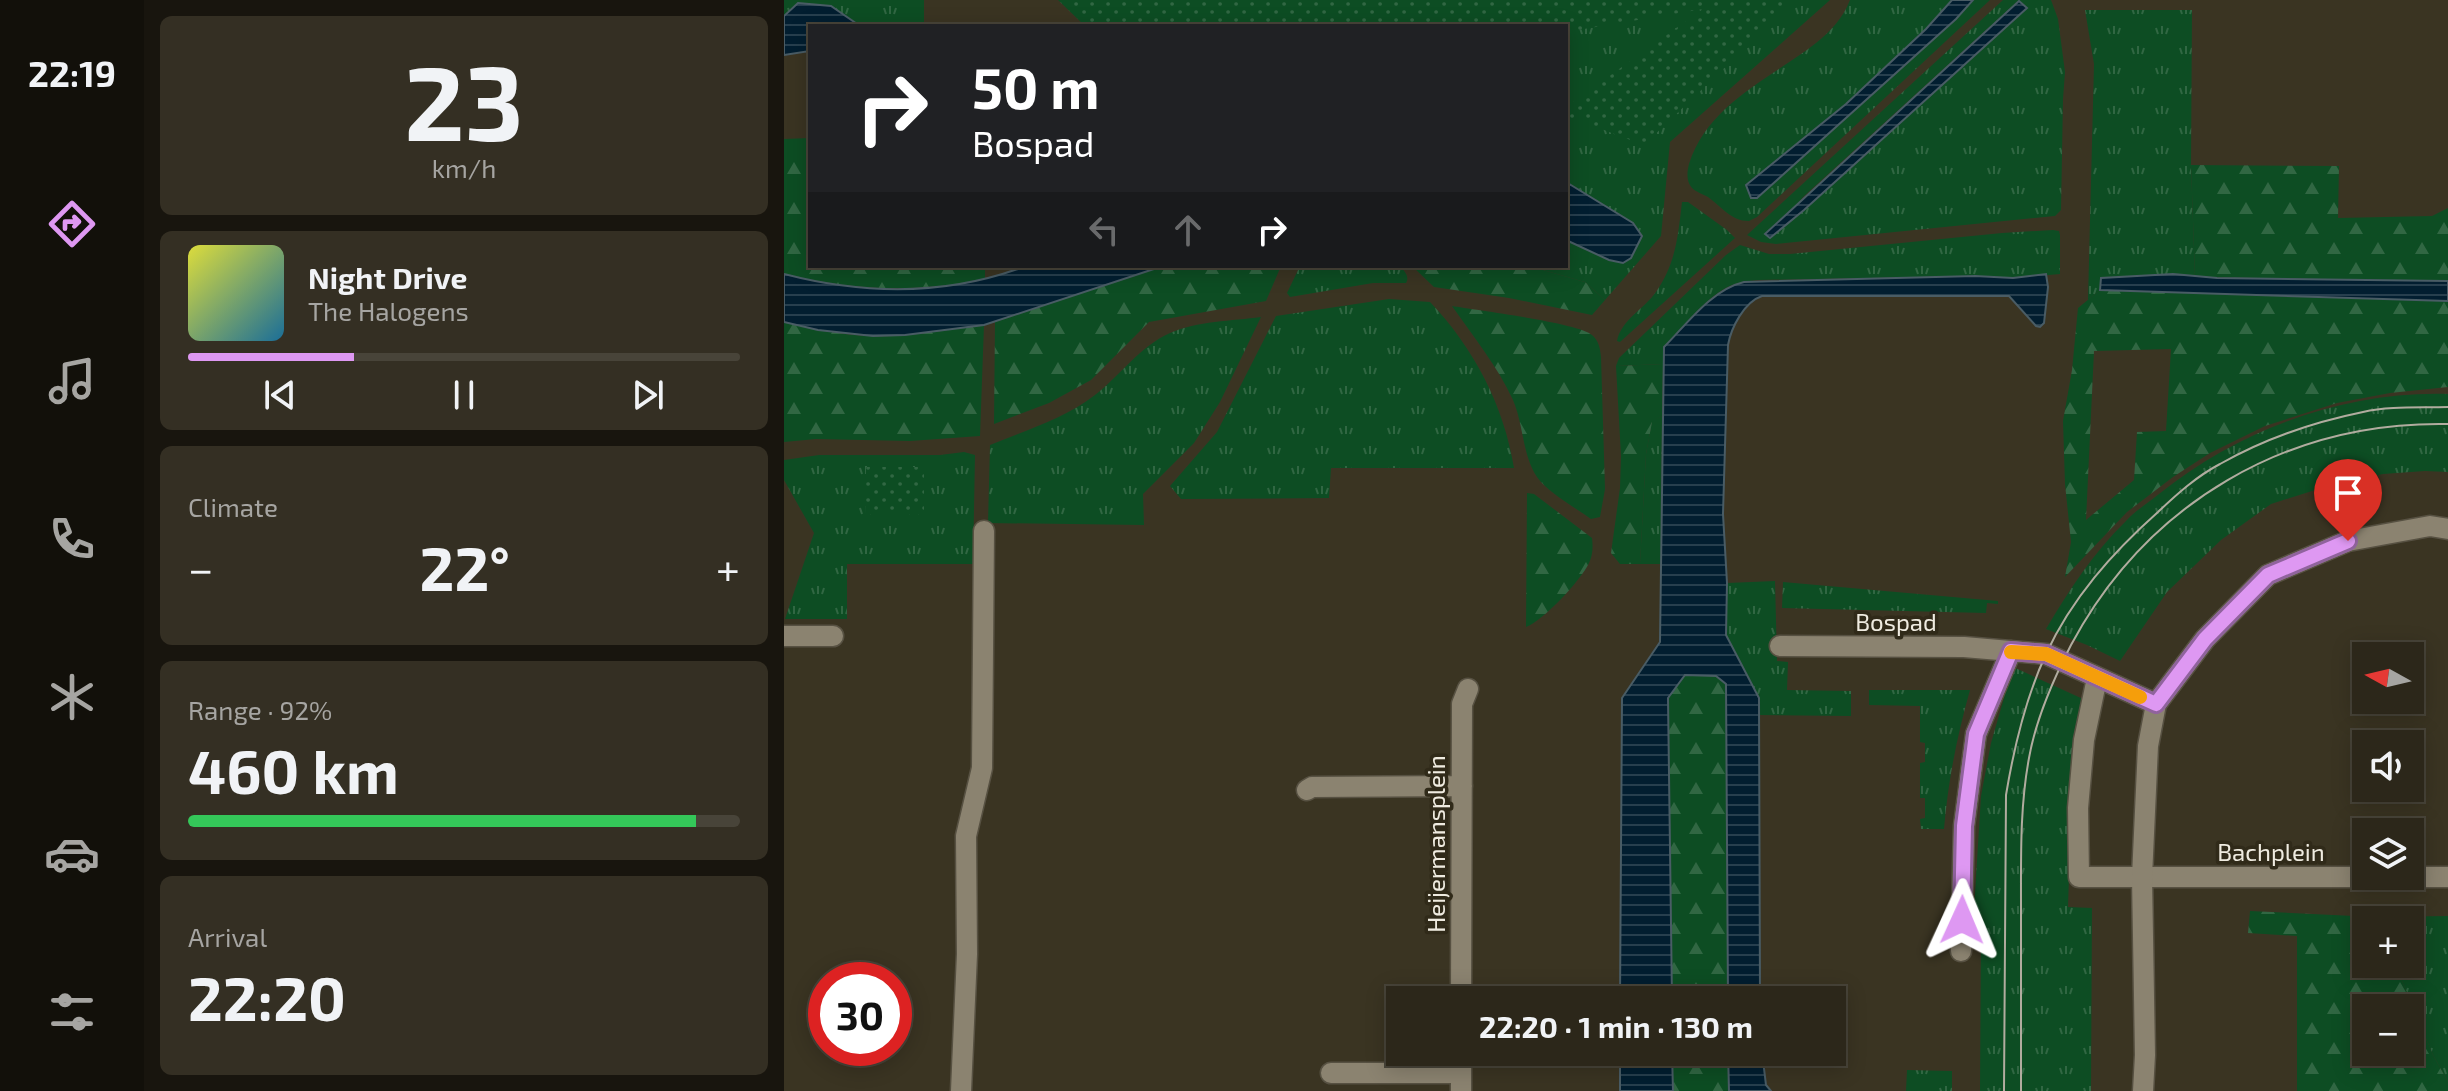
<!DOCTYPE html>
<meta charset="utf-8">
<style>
body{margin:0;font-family:"Exo 2",sans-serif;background:#342f23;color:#f1f3f6;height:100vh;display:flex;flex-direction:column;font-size:30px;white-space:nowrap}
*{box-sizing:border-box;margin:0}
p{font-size:26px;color:#a6a5a2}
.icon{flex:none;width:44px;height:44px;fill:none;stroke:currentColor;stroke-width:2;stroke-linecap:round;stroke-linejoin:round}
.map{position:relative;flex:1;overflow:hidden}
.sheet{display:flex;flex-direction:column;gap:16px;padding:16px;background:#18150e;width:640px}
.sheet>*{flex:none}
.banner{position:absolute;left:24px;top:24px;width:760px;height:244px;border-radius:0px;box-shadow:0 4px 20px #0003,0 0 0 2px #484439;background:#202124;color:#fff;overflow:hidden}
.needle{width:52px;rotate:278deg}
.buttons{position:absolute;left:1568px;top:642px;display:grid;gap:16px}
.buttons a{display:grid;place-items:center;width:72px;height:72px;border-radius:0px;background:#2c271a;box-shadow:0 4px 20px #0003,0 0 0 2px #484439;font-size:40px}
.speed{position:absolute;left:24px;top:962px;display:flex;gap:16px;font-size:40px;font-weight:700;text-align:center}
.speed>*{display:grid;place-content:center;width:104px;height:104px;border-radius:50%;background:#2c271a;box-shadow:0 4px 20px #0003,0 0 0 2px #484439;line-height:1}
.speed .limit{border:12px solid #d22;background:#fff;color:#111}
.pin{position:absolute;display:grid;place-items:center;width:68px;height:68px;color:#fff;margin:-82px -34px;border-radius:50% 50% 50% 0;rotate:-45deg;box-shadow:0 0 8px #0007}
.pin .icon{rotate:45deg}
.me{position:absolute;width:88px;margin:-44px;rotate:1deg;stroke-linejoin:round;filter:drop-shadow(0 0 6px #0008)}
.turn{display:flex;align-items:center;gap:28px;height:168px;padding:0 32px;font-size:36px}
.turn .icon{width:104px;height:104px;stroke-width:2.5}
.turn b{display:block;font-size:56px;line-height:68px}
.lanes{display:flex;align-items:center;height:76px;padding:0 32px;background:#0003;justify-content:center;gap:40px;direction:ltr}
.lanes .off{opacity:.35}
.big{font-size:60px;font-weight:700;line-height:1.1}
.sheet .card{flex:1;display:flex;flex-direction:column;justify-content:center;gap:12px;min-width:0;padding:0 28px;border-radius:12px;background:#342f23}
.sheet .dial{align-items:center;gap:0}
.dial b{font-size:104px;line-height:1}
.song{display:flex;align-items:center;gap:24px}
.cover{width:96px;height:96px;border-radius:12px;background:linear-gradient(135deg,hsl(60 70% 55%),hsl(200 70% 35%))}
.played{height:8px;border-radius:4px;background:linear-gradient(90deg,#de98f2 30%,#484439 30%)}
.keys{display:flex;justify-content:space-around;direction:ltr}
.heat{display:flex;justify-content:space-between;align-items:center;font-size:44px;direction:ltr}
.charge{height:12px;border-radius:6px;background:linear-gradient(90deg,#34c759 92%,#484439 0)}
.trip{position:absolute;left:602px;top:986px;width:460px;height:80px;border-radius:0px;background:#2c271a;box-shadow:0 4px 20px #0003,0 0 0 2px #484439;font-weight:700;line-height:80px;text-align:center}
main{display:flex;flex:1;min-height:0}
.tab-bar{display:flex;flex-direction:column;width:144px;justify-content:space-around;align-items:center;background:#12100a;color:#a6a5a2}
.tab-bar .icon{width:56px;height:56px}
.tab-bar .current{color:#de98f2}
.tab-bar b{font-size:36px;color:#f1f3f6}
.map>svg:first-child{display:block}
</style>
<main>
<nav class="tab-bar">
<b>22:19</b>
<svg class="icon current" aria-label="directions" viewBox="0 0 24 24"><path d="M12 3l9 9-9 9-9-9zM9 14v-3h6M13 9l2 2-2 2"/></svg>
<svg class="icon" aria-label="music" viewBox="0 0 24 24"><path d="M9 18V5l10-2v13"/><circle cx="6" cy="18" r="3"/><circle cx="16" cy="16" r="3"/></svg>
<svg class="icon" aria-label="phone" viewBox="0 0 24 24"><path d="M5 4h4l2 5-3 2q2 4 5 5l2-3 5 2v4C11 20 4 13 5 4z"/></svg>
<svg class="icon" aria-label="climate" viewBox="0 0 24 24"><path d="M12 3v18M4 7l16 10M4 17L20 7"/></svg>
<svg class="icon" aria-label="car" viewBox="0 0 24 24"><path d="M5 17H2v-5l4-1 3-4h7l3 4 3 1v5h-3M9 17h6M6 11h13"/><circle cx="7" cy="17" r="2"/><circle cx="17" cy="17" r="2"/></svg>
<svg class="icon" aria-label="filters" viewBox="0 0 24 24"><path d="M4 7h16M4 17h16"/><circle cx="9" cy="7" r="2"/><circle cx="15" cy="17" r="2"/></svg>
</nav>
<section class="sheet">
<div class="card dial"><b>23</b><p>km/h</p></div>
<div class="card">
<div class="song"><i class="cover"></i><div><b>Night Drive</b><p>The Halogens</p></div></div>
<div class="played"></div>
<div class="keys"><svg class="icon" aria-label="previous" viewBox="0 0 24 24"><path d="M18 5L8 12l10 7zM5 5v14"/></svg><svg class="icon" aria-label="pause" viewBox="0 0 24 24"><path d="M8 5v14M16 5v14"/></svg><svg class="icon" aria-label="next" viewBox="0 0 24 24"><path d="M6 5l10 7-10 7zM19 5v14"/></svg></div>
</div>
<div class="card"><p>Climate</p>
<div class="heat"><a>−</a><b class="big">22°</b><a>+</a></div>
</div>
<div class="card"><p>Range · 92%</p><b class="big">460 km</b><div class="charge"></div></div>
<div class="card"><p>Arrival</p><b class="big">22:20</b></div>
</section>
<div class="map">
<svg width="1664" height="1091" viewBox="0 0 1664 1091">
<defs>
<pattern id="grass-tufts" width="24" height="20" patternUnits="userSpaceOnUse" patternTransform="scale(2)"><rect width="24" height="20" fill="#0d4d23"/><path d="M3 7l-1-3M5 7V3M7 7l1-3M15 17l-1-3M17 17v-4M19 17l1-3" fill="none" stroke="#316743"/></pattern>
<pattern id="forest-firs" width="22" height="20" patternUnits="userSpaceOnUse" patternTransform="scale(2)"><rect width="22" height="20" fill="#0d4d23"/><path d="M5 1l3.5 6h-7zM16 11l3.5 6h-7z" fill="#316743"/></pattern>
<pattern id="park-dots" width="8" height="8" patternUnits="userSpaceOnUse" patternTransform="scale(2)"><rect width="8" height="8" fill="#0d4d23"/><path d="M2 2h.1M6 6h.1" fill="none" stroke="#316743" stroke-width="1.8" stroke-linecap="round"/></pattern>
<pattern id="water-rules" width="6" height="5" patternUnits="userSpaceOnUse" patternTransform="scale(2)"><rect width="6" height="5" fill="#021e30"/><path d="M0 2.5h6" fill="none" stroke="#273f4e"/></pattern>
</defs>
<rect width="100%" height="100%" fill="#3a3422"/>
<path fill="url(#grass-tufts)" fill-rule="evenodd" d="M0,0H140V26H76L47,6L14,3L0,16Z
M707,0H1046L886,142L877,236L821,300L801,282L745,266H782V240L794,245L849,223L782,182V26H610Z
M1066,0H1168L1142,29L1062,104L1021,138L1172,19L1189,0H1206L973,217L965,221C947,221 938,207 924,197C919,194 912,192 908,188C902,181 903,172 905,164C924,104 986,79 1032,43C1047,31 1059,18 1066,0Z
M1219,0H1267L1274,19L1281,72L1279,99L1277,210L1271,216L992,244L977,242L963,235ZM1234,1L1242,8L987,237L1019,197Z
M1301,10H1408L1407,165L1411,277L1389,274L1318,278L1316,290L1304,300L1310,64Z
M898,202H904L943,230L951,238L836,342L833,341C837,320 860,309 872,292C892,263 894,236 898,202Z
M1269,230L1275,231L1276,235V274L1229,278L1191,276L974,280C965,281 956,282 948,285C925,294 898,328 880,347L879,364L832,366L835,358L942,255L956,245L985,254H1006L1218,233Z
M516,266H616C620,271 626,276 622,283H589L506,297L503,293Z
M605,299L646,302C690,348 720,406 730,468H547L545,498L397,499L386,486L433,432L492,316Z
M477,317L436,402L410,443L359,494L360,525L204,523L206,445C242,430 280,419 311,395C337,375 355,347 386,333C413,321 448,321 477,317Z
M1664,394V472L1641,471L1599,474L1547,485L1487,504L1437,540L1383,592L1336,661L1303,645L1262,629C1285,590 1309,553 1342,521C1351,511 1364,503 1375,494C1456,429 1560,391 1664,394Z
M878,416L877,564H856L862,454L868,421Z
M180,452L191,455L189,564H63V619H1L30,533L0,480V460L35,455H156Z
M991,581L993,661L1004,662L1003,690L1067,691V716L975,715V697L942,636L943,583Z
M999,582L1214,601V604L1203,603L1202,613L998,608Z
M1229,667L1299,699L1289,756L1284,907L1308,908L1307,1091H1196L1197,926H1189L1197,796L1207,743Z
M1085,690H1186C1173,736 1164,781 1160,829H1137L1136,819L1141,818V798H1136V763L1141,762V743L1136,742V706L1085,705Z
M1664,916V1082L1649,1055L1611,964H1626V920H1593L1591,917Z
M1123,1070L1168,1071V1091H1122Z"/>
<path fill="url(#forest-firs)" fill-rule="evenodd" d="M26,138V266H201V281C125,291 76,292 0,274V139Z
M1407,165L1555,166L1554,218L1648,216L1664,208V281L1411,277Z
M379,266H497L482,301L365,322L307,380L265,403L210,424L211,322Z
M628,266H745L801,282L821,300L808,315L725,298L650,287Z
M1316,290L1664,301V387L1606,393L1553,403L1481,426L1426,453L1389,477L1343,512L1281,577L1287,542L1281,484L1279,421L1288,370L1294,308ZM1387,349L1382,431L1353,432L1350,480L1302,520L1310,351Z
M668,306C691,310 796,323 808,335C815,341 816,348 817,357L821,489L816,517L807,519C792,508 763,492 753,477C738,454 740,426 729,400C714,367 689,336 668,306Z
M0,322C29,329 57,335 87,336C124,338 163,329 200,325L196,436L126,441L32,439L0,442Z
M879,364L878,416L868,422L862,454L856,564H836L827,553L836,488L837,456L832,366Z
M743,493L750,494L808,538C809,546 809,555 805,563C797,580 759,621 742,627Z
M901,675L933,676L942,684L944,1000H888L884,698Z
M1466,911L1591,917L1593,920H1582V964H1611L1649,1055L1664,1082V1091H1513V936L1464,933ZM1626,1008V1052H1582V1008Z
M888,1052H944L945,1091H889Z"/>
<path fill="url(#park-dots)" d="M274,0H1011L860,145L782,116V107L919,9L782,32V26H301Z
M82,467H140V514H81Z"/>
<path fill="url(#water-rules)" stroke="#495c65" stroke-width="2" d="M1168,0H1189L1172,19L973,198H967L962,185L1062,104L1142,29Z
M1235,1L1243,8L1020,210L986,238L981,234Z
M14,3L47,6L76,26H26V51L0,55V16Z
M782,182L849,223L858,236L847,258L839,263L825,260L782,240Z
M242,266H379L200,325L121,335L89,336L34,330L0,322V274C81,295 163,296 242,266Z
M1262,274L1264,287L1260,323L1256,327L1252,326L1225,296H978C960,302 947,328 944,345L939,514L943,583L942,635L975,698L976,1000H944L942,684L932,676L901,675L884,698L888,1000H836L838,698L876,642L880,347C903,324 927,290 960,282L1191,276L1229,278Z
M1389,274L1433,278L1664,281V301L1316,290L1317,278Z
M836,1052H888L889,1091H836Z
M944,1052H978L982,1085L987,1091H945Z"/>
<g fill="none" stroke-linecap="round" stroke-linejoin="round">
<defs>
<path id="pedestrian" d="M1313,678L1300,740L1294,808L1295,877H1664
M177,1091L183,954L182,836L198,768L200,531"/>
<path id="minor" d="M0,636H49
M996,646L1180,647L1262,654L1372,704
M523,790L528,787L678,786
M1177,951L1180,826L1192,734L1227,651
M677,1000L678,704L684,689
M547,1073H677
M677,1091V1052
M1359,1091L1361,1055L1358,877L1364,746L1372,704L1421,639L1484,575L1564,541L1646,526L1664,529"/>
</defs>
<use href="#pedestrian" stroke="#575142" stroke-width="23"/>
<use href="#minor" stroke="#575142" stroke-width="23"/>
<use href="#pedestrian" stroke="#8b8370" stroke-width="20"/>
<use href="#minor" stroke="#8b8370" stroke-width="20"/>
<path stroke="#b1ac9f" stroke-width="2" d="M1220,1091L1222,795C1230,747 1241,699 1262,654C1288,598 1328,553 1374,512C1393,494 1413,476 1436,464C1480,439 1530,422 1579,412C1606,406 1636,408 1664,407
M1237,1091C1237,1028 1237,966 1237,903C1237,855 1236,806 1245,758C1252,718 1269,680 1287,645C1363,503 1503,421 1664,424"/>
</g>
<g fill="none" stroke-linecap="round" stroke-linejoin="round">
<defs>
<path id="route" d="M1178,920L1180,826L1192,734L1227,651L1262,654L1372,704L1421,639L1484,575L1564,541"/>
</defs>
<use href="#route" stroke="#90639d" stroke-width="20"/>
<use href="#route" stroke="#de98f2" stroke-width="14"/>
<path stroke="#f59e0b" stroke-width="14" d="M1227,652L1262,654L1356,697"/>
</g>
<g text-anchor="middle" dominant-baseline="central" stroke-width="7" stroke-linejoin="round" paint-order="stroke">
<g font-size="24" fill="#efebe0" stroke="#302a19">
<text x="1112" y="621">Bospad</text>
<text transform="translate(651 844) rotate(-90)">Heijermansplein</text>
<text x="1487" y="851">Bachplein</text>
</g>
</g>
</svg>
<div class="buttons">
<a><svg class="needle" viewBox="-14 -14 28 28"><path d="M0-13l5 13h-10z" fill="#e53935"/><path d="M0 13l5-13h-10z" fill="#a6a5a2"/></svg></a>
<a><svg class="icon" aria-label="sound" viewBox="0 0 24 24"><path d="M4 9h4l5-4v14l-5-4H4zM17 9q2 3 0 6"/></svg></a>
<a><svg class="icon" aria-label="layers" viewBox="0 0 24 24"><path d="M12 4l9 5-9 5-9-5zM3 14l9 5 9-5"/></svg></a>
<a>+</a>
<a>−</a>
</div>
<div class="speed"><div class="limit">30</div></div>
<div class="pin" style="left:1564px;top:541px;background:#d93025"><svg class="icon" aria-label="arrive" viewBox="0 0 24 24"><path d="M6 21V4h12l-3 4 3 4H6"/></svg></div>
<svg class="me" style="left:1178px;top:920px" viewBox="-20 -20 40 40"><path d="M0-17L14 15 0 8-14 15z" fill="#de98f2" stroke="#fff" stroke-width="4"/></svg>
<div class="trip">22:20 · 1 min · 130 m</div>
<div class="banner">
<div class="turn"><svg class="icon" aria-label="right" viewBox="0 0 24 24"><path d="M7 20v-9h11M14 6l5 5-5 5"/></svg><div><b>50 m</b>Bospad</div></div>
<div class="lanes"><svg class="icon off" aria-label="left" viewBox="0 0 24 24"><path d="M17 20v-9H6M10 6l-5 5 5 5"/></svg><svg class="icon off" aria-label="ahead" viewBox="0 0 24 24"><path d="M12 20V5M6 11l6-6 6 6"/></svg><svg class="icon" aria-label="right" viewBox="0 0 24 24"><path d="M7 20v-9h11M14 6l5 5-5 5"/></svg></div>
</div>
</div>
</main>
